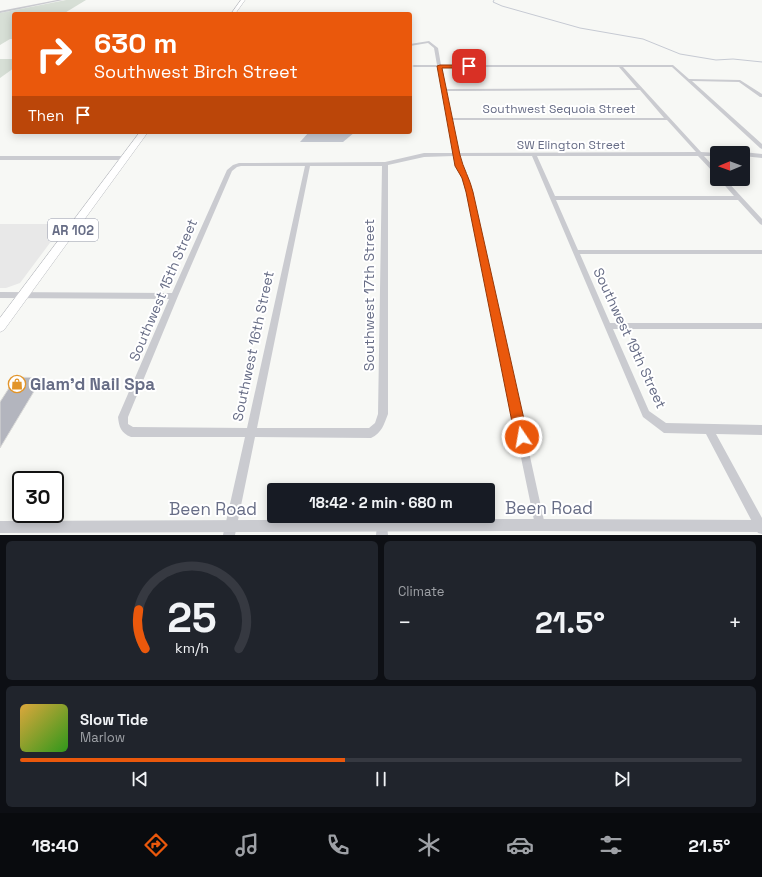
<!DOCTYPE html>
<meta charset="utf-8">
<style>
body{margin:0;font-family:"Space Grotesk",sans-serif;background:#20242c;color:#f1f3f6;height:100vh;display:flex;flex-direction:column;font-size:15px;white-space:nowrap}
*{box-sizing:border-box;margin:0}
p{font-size:13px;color:#9ea1a6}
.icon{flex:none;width:22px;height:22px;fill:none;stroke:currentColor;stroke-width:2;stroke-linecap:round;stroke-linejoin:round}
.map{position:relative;height:535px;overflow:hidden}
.sheet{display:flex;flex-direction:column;gap:6px;padding:6px;background:#0d0f14;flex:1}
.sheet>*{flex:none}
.banner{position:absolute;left:12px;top:12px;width:400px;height:122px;border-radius:4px;box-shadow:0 2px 10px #0003;background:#ea580c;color:#fff;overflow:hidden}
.needle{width:26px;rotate:269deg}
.controls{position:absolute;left:710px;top:146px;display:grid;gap:8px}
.controls a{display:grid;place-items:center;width:40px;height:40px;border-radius:4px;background:#171b24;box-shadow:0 2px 10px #0003;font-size:20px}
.speed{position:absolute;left:12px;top:471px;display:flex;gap:8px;font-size:20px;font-weight:700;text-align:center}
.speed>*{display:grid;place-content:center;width:52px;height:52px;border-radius:50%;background:#171b24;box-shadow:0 2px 10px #0003;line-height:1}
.speed .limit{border:2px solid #111;border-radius:6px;background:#fff;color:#111}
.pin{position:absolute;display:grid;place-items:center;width:34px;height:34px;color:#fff;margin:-17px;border-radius:8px;box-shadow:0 2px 6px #0006}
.me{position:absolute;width:44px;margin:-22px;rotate:348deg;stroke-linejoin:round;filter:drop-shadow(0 0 3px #0008)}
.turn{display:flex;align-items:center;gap:14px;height:84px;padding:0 16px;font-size:18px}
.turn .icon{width:52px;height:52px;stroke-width:2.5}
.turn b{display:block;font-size:28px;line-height:34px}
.then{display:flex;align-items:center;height:38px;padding:0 16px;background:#0003;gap:8px;font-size:15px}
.big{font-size:30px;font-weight:600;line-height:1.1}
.sheet .widget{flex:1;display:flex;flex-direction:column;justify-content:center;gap:6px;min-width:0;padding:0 14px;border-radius:6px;background:#20242c}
.sheet .dial{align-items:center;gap:0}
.dial svg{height:104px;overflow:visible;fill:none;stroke:#363941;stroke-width:7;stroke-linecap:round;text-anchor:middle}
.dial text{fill:#f1f3f6;stroke:none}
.song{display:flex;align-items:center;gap:12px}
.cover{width:48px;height:48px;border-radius:6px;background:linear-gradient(135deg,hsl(40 70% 55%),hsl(110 70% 35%))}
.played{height:4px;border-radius:2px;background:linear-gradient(90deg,#ea580c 45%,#363941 45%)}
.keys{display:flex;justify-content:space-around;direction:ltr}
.heat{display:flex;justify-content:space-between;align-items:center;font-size:22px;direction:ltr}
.sheet .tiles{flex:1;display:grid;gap:6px;grid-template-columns:1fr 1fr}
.widget:last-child{grid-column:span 2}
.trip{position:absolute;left:267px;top:483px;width:228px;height:40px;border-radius:4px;background:#171b24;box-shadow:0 2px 10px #0003;font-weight:600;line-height:40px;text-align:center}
.menu{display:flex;height:64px;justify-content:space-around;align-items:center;background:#090b0e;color:#9ea1a6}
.menu .icon{width:28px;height:28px}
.menu .on{color:#ea580c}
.menu b{font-size:18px;color:#f1f3f6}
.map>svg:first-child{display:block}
</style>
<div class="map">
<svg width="762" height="535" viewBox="0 0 762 535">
<rect width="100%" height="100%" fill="#f7f8f5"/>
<path fill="#e8e8e8" d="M0,224H64L20,283L6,288H0Z"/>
<path fill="#d7dfd6" d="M66,0H86L63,14H14V39H10L0,45V13Z
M0,59H14V68L0,78Z"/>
<path fill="#c6cad3" d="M309,132H355L343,142H300Z"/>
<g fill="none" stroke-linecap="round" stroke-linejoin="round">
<path stroke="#c6cad3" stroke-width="1" d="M494,0L493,2L502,6L580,28L643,39L680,54L716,60L733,59L762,62"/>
</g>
<path fill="#b3b5be" stroke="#d9d9d7" d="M16,377L42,378L0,448V402Z"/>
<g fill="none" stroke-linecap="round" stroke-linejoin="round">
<defs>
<path id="primary" d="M241,0H245L235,14H231Z
M140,132H148L4,330L0,332V318Z"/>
</defs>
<use href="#primary" stroke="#babcc1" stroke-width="1"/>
<path fill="#cacbd0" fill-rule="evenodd" d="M57,0H63L0,13V11Z
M429,41L438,48L441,65H673L689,79L740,80L762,94V97H760L739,82L692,81L762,144V149L760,148L672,67H623L701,152L719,153H717V156H704L717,170V175L715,174L698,156H537L555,196H734L719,179H725L762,219V225L760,224L738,200H556L578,250H762V254H580L610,323H762V329H613L649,411L666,423L762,425V435L716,434L762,518V534L758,533L706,434L664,433L643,417L532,156H459L472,192L545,525L544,529L540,530L536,529L535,525L466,192L454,156L424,157L388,165V414C384,424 382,433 371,438L255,437L235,535H223L245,437H131C121,433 119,427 118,417L169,299L0,298V292L172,293L227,170L233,165L239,163L385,162L424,153H453L438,67H414L412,66L414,65H437L434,48L428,43L410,46V44ZM442,67H619L637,88L446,89ZM640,90L664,118H451L446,91ZM452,120H667L696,152L458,153ZM241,166H305L247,428L133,427L128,424V417L178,296L232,171L237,167ZM310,166H382L378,414L375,423L369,428H257Z
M743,152L762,154V158L743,156V153H741Z
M0,156H125L128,158L125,160H0Z
M382,521L386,522L387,526L388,535H376L377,526L378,522Z"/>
<path fill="#cacbd0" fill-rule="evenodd" d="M540,519L762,520V532L540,531L0,533V521Z"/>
<use href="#primary" fill="#fff" fill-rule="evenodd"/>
</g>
<path fill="#ea580c" stroke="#983908" d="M440,65H469L471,66L469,68H442L460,155C463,168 470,179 473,192L528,437L526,442L522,444L517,442L515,437L466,192L462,178L455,166L437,66Z"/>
<defs>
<symbol id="shop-ring" viewBox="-11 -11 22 22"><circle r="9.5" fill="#fff" stroke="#e2952b" stroke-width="1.5"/><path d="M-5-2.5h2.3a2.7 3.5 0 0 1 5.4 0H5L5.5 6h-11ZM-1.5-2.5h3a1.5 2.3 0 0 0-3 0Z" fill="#e2952b"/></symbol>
</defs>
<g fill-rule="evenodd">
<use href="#shop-ring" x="7" y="374" width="20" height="20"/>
</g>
<g text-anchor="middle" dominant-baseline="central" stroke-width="4" stroke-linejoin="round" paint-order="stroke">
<g font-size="12" fill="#676d86" stroke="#fff">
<text x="559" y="109">Southwest Sequoia Street</text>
<text x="571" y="145">SW Elington Street</text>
</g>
<rect fill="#fff" stroke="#9599aa" stroke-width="1" x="48" y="219" width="50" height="22" rx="3"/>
<g font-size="13" font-weight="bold" fill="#676d86">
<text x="73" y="230">AR 102</text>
</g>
<g font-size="14" fill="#676d86" stroke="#fff">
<text transform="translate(163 290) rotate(-67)">Southwest 15th Street</text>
<text transform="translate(369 295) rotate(-90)">Southwest 17th Street</text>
<text transform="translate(630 338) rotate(65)">Southwest 19th Street</text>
<text transform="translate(253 346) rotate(-78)">Southwest 16th Street</text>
</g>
<g font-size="17" font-weight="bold" fill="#676d86" stroke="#fff" text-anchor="start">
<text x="30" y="384">Glam'd Nail Spa</text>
</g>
<g font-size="17" fill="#676d86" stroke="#fff">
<text x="549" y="508">Been Road</text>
<text x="213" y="509">Been Road</text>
</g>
</g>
</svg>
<div class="controls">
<a><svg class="needle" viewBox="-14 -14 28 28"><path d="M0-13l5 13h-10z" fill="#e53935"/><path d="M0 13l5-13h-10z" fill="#9ea1a6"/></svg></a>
</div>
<div class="speed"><div class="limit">30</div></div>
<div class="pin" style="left:469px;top:66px;background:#d93025"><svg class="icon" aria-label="arrive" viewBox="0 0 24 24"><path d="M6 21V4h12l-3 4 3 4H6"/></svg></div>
<svg class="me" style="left:522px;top:437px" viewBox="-20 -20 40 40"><circle r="17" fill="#ea580c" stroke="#fff" stroke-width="3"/><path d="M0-11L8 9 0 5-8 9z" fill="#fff"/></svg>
<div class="trip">18:42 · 2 min · 680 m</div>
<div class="banner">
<div class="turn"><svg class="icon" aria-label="right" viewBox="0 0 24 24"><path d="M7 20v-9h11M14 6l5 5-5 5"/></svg><div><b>630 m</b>Southwest Birch Street</div></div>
<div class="then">Then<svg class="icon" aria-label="arrive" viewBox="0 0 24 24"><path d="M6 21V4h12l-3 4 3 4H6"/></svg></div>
</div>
</div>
<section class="sheet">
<div class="tiles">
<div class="widget dial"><svg viewBox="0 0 100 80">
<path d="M14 69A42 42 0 1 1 86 69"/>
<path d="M14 69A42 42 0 0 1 9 39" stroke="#ea580c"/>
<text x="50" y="56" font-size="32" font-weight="700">25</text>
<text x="50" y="72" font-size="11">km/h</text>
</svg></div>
<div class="widget"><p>Climate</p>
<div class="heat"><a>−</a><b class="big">21.5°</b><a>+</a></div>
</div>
<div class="widget">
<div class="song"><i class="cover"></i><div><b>Slow Tide</b><p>Marlow</p></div></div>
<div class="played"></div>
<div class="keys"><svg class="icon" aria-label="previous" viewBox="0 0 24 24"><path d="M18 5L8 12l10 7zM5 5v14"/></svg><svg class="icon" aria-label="pause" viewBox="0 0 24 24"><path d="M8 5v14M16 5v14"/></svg><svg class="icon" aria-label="next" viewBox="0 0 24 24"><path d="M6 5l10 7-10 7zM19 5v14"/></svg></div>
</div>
</div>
</section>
<nav class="menu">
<b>18:40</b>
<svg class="icon on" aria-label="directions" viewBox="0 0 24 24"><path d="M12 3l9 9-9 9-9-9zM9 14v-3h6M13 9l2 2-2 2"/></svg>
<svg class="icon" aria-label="music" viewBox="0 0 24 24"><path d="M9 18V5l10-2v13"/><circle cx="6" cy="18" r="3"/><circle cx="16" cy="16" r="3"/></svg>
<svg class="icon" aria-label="phone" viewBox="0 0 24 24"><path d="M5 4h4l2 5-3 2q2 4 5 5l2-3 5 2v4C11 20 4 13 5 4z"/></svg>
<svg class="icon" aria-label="climate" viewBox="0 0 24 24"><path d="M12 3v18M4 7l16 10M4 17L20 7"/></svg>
<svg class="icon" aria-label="car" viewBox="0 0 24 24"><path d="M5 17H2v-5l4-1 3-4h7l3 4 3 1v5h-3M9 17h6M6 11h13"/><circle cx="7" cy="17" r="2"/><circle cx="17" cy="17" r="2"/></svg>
<svg class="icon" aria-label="filters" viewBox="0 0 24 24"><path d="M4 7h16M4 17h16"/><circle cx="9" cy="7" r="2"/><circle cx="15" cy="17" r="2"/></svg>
<b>21.5°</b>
</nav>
